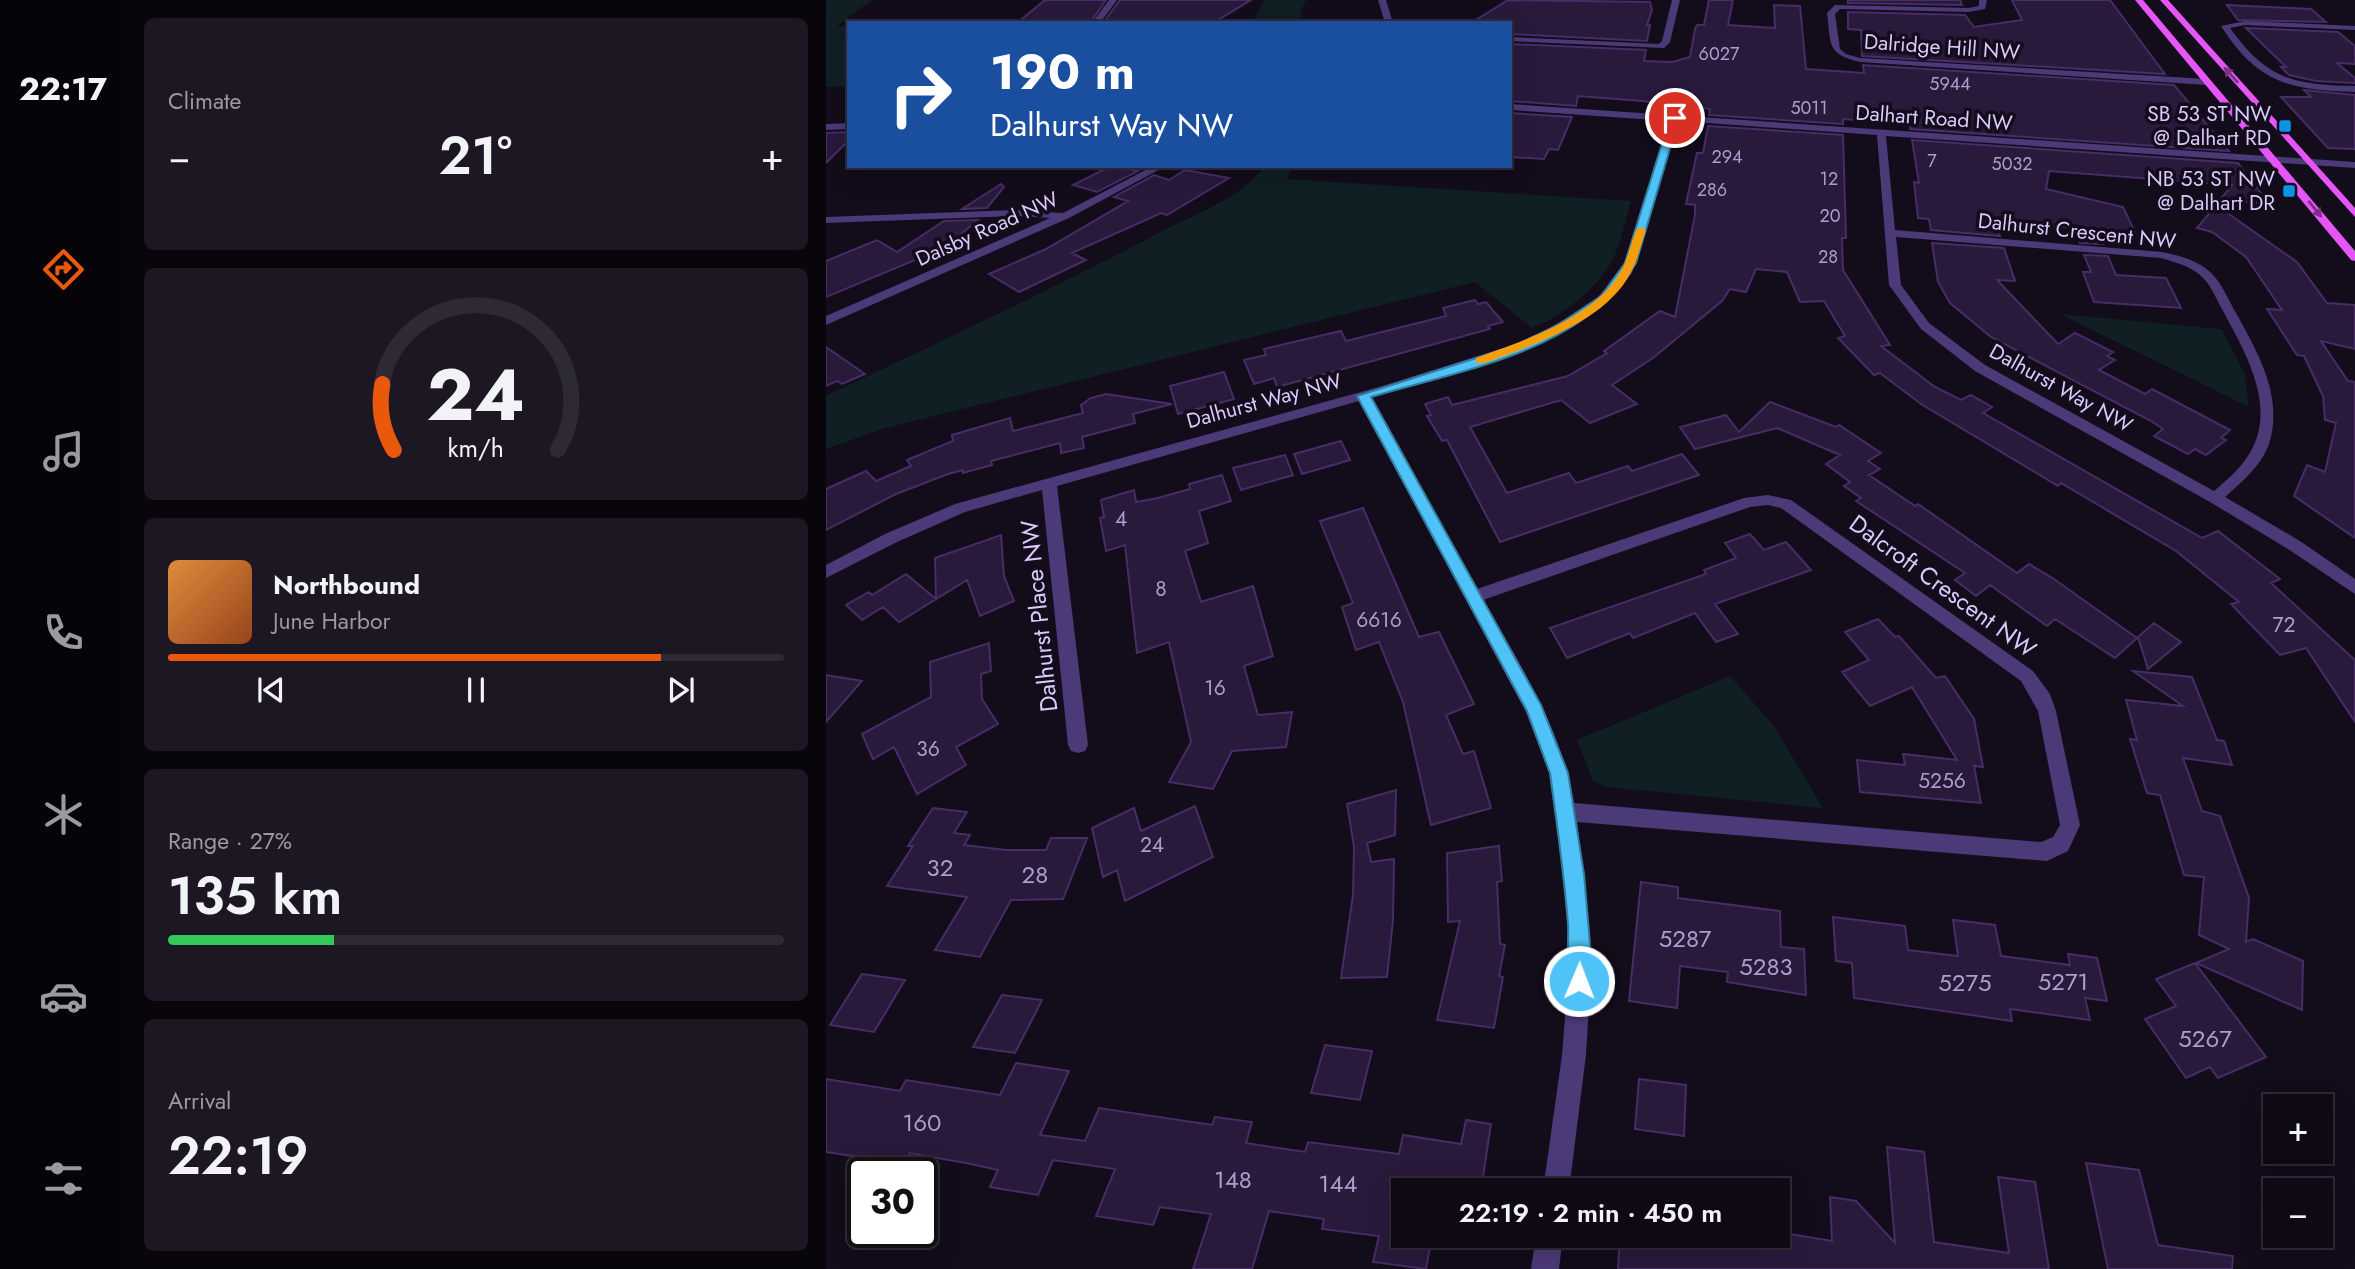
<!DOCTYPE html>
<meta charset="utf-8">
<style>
body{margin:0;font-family:Jost,sans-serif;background:#1c1722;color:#f1f3f6;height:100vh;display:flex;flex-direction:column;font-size:26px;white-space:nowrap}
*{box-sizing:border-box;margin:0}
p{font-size:23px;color:#9b9aa0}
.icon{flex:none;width:38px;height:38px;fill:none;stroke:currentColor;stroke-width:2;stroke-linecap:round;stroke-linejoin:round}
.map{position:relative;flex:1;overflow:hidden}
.drawer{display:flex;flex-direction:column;gap:18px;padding:18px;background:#08050b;width:700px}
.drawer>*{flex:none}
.guide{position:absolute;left:21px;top:21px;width:665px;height:147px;border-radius:0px;box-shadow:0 7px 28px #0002,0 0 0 2px #2e2a34;background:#1a4fa0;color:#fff;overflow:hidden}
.buttons{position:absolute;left:1437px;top:1094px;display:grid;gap:14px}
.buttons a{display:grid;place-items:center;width:70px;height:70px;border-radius:0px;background:#0e0914;box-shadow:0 7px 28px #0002,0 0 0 2px #2e2a34;font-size:35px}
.speed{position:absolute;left:21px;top:1157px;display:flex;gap:14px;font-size:35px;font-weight:700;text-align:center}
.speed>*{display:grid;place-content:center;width:91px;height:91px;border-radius:50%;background:#0e0914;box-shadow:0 7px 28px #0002,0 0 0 2px #2e2a34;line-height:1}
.speed .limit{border:4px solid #111;border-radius:10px;background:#fff;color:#111}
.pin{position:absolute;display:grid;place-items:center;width:60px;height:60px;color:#fff;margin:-30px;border:4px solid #fff;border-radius:50%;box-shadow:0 2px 7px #0007}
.me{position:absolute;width:77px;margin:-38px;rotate:1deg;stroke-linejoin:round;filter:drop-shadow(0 0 5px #0008)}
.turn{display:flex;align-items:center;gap:24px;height:147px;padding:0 28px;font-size:32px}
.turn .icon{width:91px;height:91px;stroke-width:2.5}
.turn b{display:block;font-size:49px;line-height:60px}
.big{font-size:52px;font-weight:600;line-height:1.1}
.drawer .widget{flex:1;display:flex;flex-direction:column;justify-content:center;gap:10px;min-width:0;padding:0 24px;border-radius:10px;background:#1c1722}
.drawer .dial{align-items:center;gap:0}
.dial svg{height:182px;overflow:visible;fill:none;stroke:#2e2a34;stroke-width:7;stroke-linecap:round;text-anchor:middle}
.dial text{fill:#f1f3f6;stroke:none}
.song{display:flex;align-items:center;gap:21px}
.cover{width:84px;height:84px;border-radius:10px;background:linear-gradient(135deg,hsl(30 70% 55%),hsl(20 70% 35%))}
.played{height:7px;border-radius:4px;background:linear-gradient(90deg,#ea580c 80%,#2e2a34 80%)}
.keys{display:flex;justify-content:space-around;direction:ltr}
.heat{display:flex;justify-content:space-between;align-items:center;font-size:38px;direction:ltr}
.charge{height:10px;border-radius:5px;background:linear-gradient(90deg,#34c759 27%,#2e2a34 0)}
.trip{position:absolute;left:565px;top:1178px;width:399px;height:70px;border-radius:0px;background:#0e0914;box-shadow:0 7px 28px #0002,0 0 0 2px #2e2a34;font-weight:600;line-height:70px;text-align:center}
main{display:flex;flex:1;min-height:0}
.menu{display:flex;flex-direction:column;width:126px;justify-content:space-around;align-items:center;background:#060408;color:#9b9aa0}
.menu .icon{width:49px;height:49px}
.menu .on{color:#ea580c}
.menu b{font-size:32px;color:#f1f3f6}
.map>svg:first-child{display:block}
</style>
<main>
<nav class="menu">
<b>22:17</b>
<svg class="icon on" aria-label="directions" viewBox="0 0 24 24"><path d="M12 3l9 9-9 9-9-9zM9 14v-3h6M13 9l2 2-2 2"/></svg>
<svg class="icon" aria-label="music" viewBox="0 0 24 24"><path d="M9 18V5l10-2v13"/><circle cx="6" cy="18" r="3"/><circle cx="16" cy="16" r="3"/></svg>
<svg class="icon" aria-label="phone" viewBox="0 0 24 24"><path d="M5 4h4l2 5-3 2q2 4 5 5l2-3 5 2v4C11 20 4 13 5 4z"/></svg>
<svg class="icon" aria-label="climate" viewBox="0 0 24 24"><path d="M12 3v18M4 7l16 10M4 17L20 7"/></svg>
<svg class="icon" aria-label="car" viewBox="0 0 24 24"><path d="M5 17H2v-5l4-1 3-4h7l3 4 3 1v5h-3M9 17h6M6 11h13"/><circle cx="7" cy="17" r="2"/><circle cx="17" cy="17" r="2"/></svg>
<svg class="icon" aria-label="filters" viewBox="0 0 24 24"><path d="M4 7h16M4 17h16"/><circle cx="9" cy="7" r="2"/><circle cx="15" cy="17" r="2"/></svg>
</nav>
<section class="drawer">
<div class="widget"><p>Climate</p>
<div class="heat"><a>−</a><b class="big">21°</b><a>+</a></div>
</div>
<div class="widget dial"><svg viewBox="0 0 100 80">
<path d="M14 69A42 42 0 1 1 86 69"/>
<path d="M14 69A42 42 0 0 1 9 40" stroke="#ea580c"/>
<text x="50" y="56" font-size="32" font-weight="700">24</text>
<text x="50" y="72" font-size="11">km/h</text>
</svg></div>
<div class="widget">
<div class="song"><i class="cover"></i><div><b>Northbound</b><p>June Harbor</p></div></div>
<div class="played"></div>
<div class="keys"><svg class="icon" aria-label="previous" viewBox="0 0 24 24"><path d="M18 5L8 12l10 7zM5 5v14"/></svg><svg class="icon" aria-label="pause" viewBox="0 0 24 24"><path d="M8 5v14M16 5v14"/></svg><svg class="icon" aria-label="next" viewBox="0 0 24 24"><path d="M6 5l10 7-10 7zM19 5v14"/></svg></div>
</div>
<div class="widget"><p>Range · 27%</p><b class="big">135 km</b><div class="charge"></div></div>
<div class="widget"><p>Arrival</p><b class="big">22:19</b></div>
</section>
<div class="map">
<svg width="1529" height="1269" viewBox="0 0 1529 1269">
<rect width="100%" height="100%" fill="#120c1b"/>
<path fill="#0f1f24" d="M0,0H46L11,26L23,27V86L0,87Z
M438,0H480L474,13L476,23H426Z
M439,166H467L461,179L805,201C799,221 795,245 785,263C768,291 736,316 706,328L649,282L56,429L0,449V396C111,343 222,291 331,234C366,215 415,199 439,166Z
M1234,314L1395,329L1418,372L1423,407Z
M904,676L948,726L997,808L781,787L767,781L751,740Z"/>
<path fill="#29193b" stroke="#472c66" stroke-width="2" d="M219,0H280L264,23H191Z
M294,0H425L387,23H277Z
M682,0L824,2L826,10L821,25H824L821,41L684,34V23H645Z
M883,0H907L902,25L949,28L948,5L974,6L980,69L1038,73L1037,65L1348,85L1403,151L1084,129V124L1017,119V124L883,115L884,109L816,101L752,96L750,106L684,101V44L820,50L818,61L846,62L864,57L869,29L871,25H878Z
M1022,0H1134L1136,5L1022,3Z
M1186,0H1284L1339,74L1036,56L1035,30L1022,29V12L1139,15L1148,27L1196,20Z
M1401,5L1485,9L1500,22L1412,20Z
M1420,28L1512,32L1529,46V64L1511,63L1529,78V83L1490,81L1463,75L1455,67H1460Z
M1478,90L1529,95V149L1502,148L1455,97H1485Z
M684,113L746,117L732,150L723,149L718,159L684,157Z
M882,126L1017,135L1020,238H1016L1017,270L1064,345L1055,346L1109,387L1135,400L1145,395L1166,407L1157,413L1376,538L1392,531L1454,579L1445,583L1529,660V722L1480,648L1454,655L1405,604L1413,602L1350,551L1235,483L1232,486L1095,404L1054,373L1048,375L1012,338L1019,336L998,301L974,302L961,272L930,269L920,292L904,289L896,301L827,358L786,385L811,404L764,423L735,400L644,427L681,493L743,473L750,483L802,466L806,471L856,454L873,475L674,542L621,440L616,441L601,416L605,415L599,404L622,397L626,405L742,376L781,353L778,351L834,311L849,317L869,215V205L860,204L871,153H877Z
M23,132V140L0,163V133Z
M1086,140L1412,163L1443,204L1394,200L1406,185L1223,171L1220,189L1297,207L1310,234L1271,231L1277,244L1254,243L1249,228L1224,226L1169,221L1174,236L1105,230L1103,219L1092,218L1088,182L1093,183Z
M285,166L312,171L271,192L247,185Z
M359,170L403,178L341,215L335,213L246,253L260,260L193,292L163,274L220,249L302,201L288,197L328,175L343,180Z
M175,184L178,187L161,208L136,209Z
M1390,205L1471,262L1501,303L1529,305V349L1495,341L1522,381L1529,382V538L1468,496L1481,465L1499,472L1510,423L1499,420L1497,396L1478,356L1471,355L1441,309L1456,310L1420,257L1386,232L1371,228Z
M152,220L118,248L0,297V261L51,240L71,252L118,221Z
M1106,243L1178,248L1189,281L1171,280L1232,344L1249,333L1287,352L1281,356L1289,360L1273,370L1319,394L1326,389L1404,430L1395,438L1400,440L1380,455L1369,449L1362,454L1328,436L1337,429L1325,421L1165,337L1124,303L1112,282Z
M1258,255L1282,256L1290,275L1340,278L1355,308L1268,302L1257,272H1265Z
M649,300L652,304L660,302L677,322L662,326L664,329L451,387L448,378L428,384L418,360L440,355L438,349L515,331L520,341L620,316L617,308Z
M0,347L39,374L16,384L11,381L0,386Z
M398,372L408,399L352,414L344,386Z
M280,394L346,404L307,414L309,423L256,437L258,448L235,453L234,443L165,461L166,465L137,473V470L122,474L70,494L0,530V489L11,484L40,471L50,481L85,466L81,460L127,441L126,435L184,418L187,431L257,413L255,405L265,398Z
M944,402L1010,427L1013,425L1055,453L1042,461L1054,469L1043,475L1089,506L1092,504L1191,573L1203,564L1228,579L1311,638L1289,658L1229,619L1221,626L1164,585L1150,596L1129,580L1139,573L1030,501L1035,498L1018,486L1024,482L1000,464L1014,455L951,428L869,449L854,427L900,415L913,432Z
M515,441L524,460L476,474L468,454Z
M459,455L467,475L415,490L407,468Z
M396,475L405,501L373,511L382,543L359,551L375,602L427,586L447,656L418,666L432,715L466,712L460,747L406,751L387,789L343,782L365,742L343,642L311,653L299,545L280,551L274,518L278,517L275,500L308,490L310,502L332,498L364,489L363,484Z
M537,508L593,637L613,632L648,704L620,715L637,754L648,751L665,808L605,825L577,702L553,642L530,650L516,607L527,603L494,521Z
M924,534L938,550L960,542L985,570L889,604L912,634L890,642L869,613L807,638L804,633L741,658L724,628L880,574L878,570L910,558L899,543Z
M175,535L178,576L188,601L154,616L141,580L73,622L57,607L36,620L20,605L43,592L46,595L80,574L110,599L109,558Z
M1052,619L1069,637L1073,636L1110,678L1119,676L1148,719L1157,767L1148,766L1155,803L1034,792L1031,760L1079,765L1077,754L1131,760L1086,687L1044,706L1016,672L1043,660L1019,632Z
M1328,623L1355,642L1322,669L1312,637Z
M163,643L165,671L155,674L156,699L172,724L130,747L140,765L91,794L68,747L47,759L36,734L105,697L104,662Z
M1307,671L1366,677L1391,740L1398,741L1406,765L1357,758L1376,811L1394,816L1423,898L1420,942L1427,939L1477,961L1476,1010L1370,963L1403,949L1373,935L1378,877L1358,875L1334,795L1321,793L1304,739L1311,740L1300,700L1357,706Z
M0,675L36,681L0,722Z
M570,790L569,835L541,843L545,862L568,859L567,920L561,977L515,978L527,895L528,847L521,804Z
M369,806L387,857L299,901L291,870L277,877L266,828L308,808L315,831Z
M107,808L141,812L128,833L144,835L138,845L180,850H220L225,838H261L237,899L185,900L154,957L109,950L141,897L61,886L87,846H82Z
M673,846L676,881L671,882L674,944L679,945L673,976L677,977L668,1028L611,1020L634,921L622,922L621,853Z
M815,882L852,887V898L954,911L955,947L978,949L980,995L901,982L902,972L854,966L851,1008L803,1001Z
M1007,917L1079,926L1082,950L1132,956L1127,920L1169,925L1175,956L1244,965L1242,954L1271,958L1281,1001L1259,998L1264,1020L1184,1009L1186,1021L1028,998L1026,963L1010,961Z
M1369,963L1440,1057L1392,1078L1384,1067L1360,1078L1319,1019L1350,1006L1330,979Z
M36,974L79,980L48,1032L4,1025Z
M176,995L216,1000L189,1053L147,1047Z
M499,1045L546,1051L534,1100L485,1093Z
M190,1063L243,1071L214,1135L259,1141L273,1108L386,1125L389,1117L426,1122L420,1143L479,1152L482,1142L573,1154L577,1135L635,1144L640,1120L665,1124L655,1190H578V1236H606L600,1269L547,1262L553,1236L496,1229L498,1219L443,1211L426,1269H367L385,1214L334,1207L327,1225L270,1216L289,1169L227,1160L212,1195L164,1187L172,1170L140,1163L84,1153L78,1164L0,1152V1079L74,1091L80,1080L174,1095Z
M813,1079L860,1085L858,1136L809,1129Z
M1061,1147L1098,1152L1108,1242L1183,1253L1172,1177L1209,1182L1223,1269H792L794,1236H952V1232L1006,1241L1004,1197L1030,1201L1069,1243Z
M1260,1163L1313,1170L1332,1245L1407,1256L1406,1269H1282Z"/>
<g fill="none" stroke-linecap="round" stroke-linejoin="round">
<path fill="#4c3978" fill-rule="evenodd" d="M283,0H291L274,23H266Z
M552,0H560L567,23H559Z
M846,0H854L844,42L838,48L684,41V37L833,44L836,41Z
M1153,0H1161L1159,9L1143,12L1014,9L1009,14L1014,49L1020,54L1034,58L1381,79L1385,82L1381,85L1034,62C1000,54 1005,44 1001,13L1009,5L1143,8L1153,6Z
M1419,21L1529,26V30L1419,25L1404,28C1441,80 1469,85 1529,86V92C1465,90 1432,84 1395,26Z
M684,104L1529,162V168L1060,136L1069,230L1336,252C1355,256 1375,261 1388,276C1397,286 1403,301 1410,313C1432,353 1458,397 1443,444C1435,466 1416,482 1399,497L1474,541L1529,579V594L1462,549L1384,502L1149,371L1095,329L1063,285L1051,135L853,121L806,273L775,308L723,339L697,351L545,398L651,589L918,498L942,495L965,500L1207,671L1224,694L1230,711L1254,825L1242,851L1221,861L751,822L766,956L760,1055L743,1190H717L736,1055L744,956L737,874L723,773L700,712L533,401L231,486L262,745L259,751L252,753L245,751L242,745L216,490L139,512L71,542L0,578V565L59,534L129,504L553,387L687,345L715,333L767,302L795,272L844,121L684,110ZM1070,237L1335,258C1351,263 1366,266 1378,279C1386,287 1391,301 1397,311C1418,350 1449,402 1427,447C1418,466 1403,478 1388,491L1159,365L1103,323L1075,285ZM942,505L955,508L1195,681L1212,711L1234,825L1227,837L1215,842L748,803C736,729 694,665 657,600L924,507Z
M23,123V129L0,130V124Z
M327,166H340L243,218L0,325V316L224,218L189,216L0,223V217L189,210L237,213Z
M710,1236H737L733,1269H705Z"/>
<path fill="#e655f7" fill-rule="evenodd" d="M1309,0H1317L1529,251V261L1525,260Z
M1334,0H1342L1529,208V217Z"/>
</g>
<defs><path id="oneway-solid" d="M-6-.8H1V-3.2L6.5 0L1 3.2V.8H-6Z" transform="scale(1.75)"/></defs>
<g fill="#7c3089">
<use href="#oneway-solid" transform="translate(1405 75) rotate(-132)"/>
<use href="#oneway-solid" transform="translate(1489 209) rotate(51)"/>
</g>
<path fill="#4fc3f7" stroke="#337fa1" stroke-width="2" d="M849,116L853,118L810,263C758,352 635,370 545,397L715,705L742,773L758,874L765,956L760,988L753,991L746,988C739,974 743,942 742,924C738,873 731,823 724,773L701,711L531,396L688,346L732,325L775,296L799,263L844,118Z"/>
<path fill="#f59e0b" d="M815,227L820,230C815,244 812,259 805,272C781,321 706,345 659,363H650V358C697,341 770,317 795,271C802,258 805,243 810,230Z"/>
<g fill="#0b94e5" stroke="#120c1b" stroke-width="2.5">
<rect x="1452" y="119" width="14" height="14" rx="3.5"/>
<rect x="1456" y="184" width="14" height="14" rx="3.5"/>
</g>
<g text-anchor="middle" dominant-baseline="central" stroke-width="7" stroke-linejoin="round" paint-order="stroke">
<g font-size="18" fill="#af9ccc">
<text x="893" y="54">6027</text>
<text x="1124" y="84">5944</text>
<text x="983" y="108">5011</text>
<text x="901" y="157">294</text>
<text x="1106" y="161">7</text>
<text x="1186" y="164">5032</text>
<text x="1003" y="179">12</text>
<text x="886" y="190">286</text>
<text x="1004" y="216">20</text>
<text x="1002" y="257">28</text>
</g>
<g font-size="21" fill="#dcc8fc" stroke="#120c1b">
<text transform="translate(1116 47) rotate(4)">Dalridge Hill NW</text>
<text transform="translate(1108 118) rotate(4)">Dalhart Road NW</text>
<text transform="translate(161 229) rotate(-24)">Dalsby Road NW</text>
<text transform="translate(1251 231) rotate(6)">Dalhurst Crescent NW</text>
<text transform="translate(1235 388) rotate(29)">Dalhurst Way NW</text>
<text transform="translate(438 401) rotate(-15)">Dalhurst Way NW</text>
</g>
<g font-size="21" fill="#dcc8fc" stroke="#120c1b" text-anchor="end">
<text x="1445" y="114">SB 53 ST NW<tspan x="1445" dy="24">@ Dalhart RD</tspan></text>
<text x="1449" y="179">NB 53 ST NW<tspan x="1449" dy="24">@ Dalhart DR</tspan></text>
</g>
<g font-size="21" fill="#af9ccc">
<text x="295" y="519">4</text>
<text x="335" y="589">8</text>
<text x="553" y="620">6616</text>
<text x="1458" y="625">72</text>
<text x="389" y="688">16</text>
<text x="102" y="749">36</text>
<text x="1116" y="781">5256</text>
<text x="326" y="845">24</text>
</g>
<g font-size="24" fill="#dcc8fc" stroke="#120c1b">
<text transform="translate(1117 586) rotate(36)">Dalcroft Crescent NW</text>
<text transform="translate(213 616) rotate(-96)">Dalhurst Place NW</text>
</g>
<g font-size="24" fill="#af9ccc">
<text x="114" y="867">32</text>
<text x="209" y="874">28</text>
<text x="859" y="938">5287</text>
<text x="940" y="966">5283</text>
<text x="1237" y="981">5271</text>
<text x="1139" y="982">5275</text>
<text x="1379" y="1038">5267</text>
<text x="96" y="1122">160</text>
<text x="407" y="1179">148</text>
<text x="512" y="1183">144</text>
</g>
</g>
</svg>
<div class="buttons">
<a>+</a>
<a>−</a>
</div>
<div class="speed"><div class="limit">30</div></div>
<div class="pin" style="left:849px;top:118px;background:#d93025"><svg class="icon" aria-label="arrive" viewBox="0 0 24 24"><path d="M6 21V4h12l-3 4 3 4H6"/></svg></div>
<svg class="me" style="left:753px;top:981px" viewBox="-20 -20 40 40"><circle r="17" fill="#4fc3f7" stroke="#fff" stroke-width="3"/><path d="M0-11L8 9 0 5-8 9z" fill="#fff"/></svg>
<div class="trip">22:19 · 2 min · 450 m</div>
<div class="guide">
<div class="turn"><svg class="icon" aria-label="right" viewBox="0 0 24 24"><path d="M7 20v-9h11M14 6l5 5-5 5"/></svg><div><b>190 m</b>Dalhurst Way NW</div></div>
</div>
</div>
</main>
